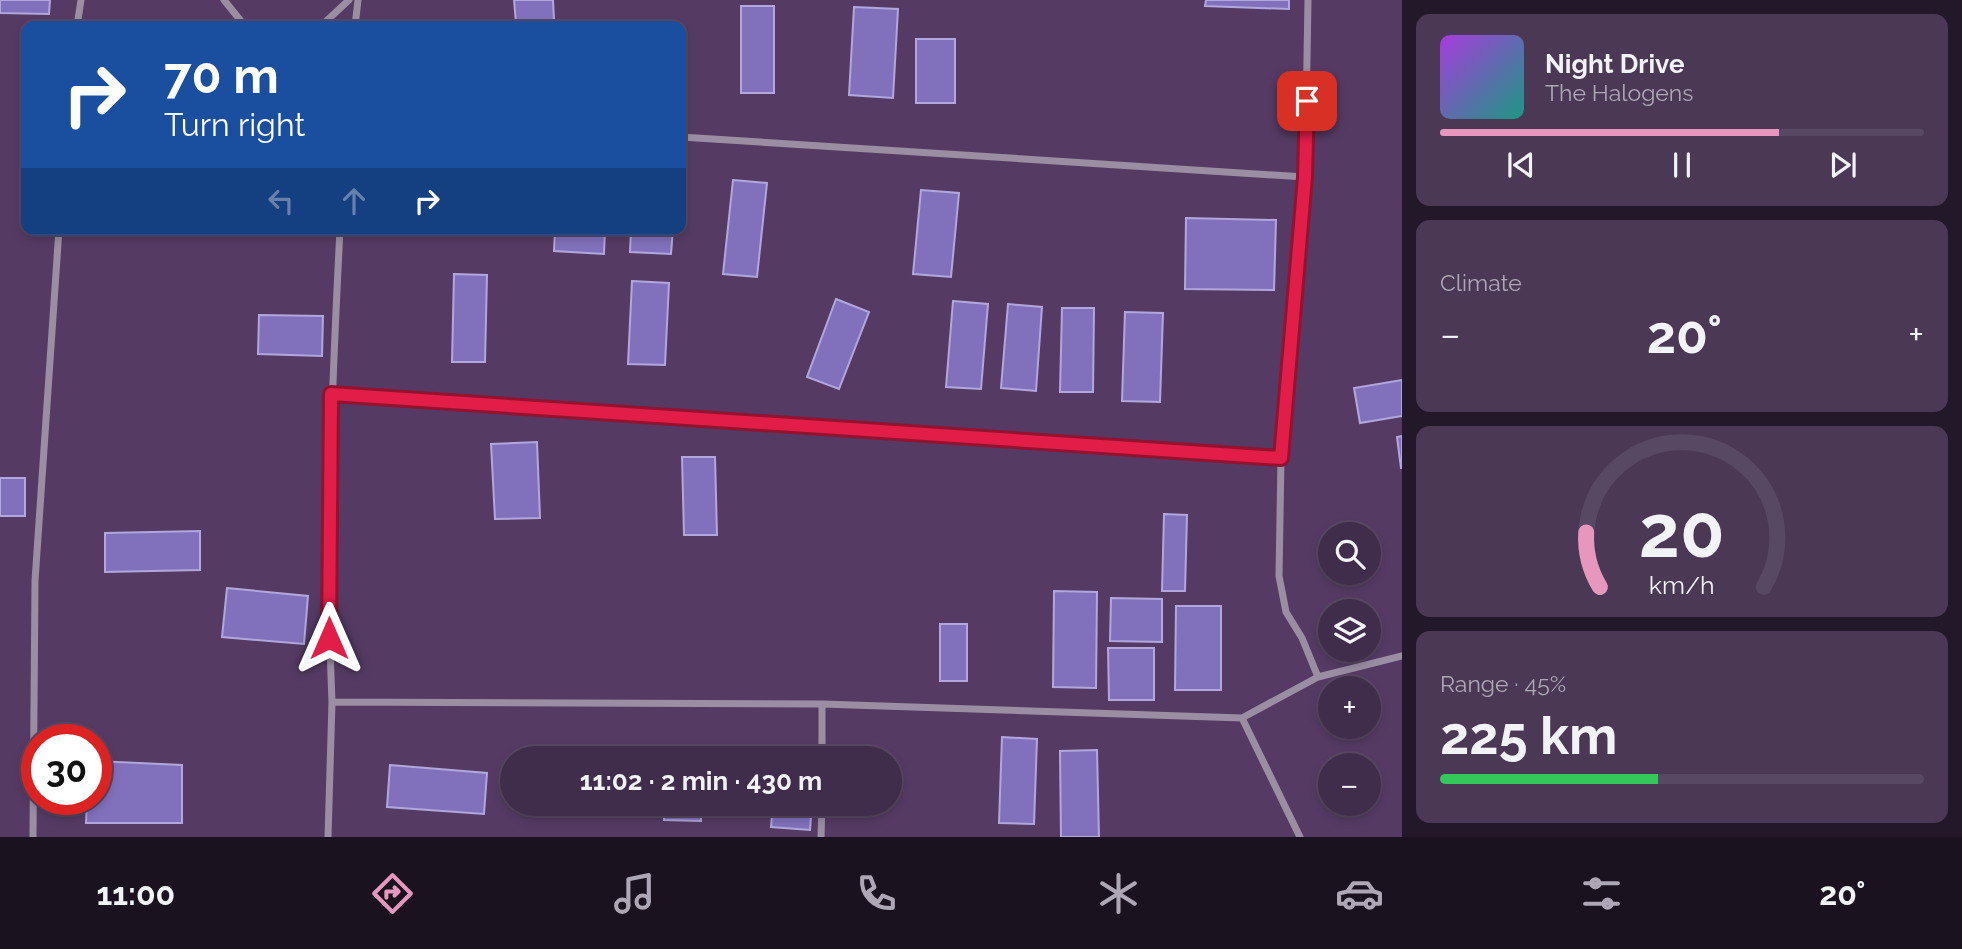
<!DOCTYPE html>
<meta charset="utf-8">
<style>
body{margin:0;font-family:Raleway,sans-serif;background:#4b3855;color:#f1f3f6;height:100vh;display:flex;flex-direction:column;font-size:26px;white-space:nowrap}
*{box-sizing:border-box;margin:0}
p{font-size:23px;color:#aea7b5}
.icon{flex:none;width:38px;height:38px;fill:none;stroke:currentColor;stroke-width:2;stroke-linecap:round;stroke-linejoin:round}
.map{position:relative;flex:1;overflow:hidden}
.panel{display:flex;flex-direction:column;gap:14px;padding:14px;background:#231829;width:560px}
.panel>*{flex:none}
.guide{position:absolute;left:21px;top:21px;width:665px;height:214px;border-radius:14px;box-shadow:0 4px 10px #0003,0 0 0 2px #594863;background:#1a4fa0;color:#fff;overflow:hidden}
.tools{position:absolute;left:1318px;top:522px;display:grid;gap:14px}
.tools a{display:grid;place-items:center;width:63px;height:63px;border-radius:50%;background:#402c4b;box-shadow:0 4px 10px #0003,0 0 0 2px #594863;font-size:35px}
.speed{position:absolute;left:21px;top:724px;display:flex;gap:14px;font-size:35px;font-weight:700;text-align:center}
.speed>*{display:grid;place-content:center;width:91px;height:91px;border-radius:50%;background:#402c4b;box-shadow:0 4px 10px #0003,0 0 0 2px #594863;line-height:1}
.speed .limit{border:10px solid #d22;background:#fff;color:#111}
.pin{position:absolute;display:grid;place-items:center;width:60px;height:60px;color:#fff;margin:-30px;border-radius:14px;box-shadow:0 4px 10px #0006}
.me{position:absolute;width:77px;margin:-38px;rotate:0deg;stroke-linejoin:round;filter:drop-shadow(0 0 5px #0008)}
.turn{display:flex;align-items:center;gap:24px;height:147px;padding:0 28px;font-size:32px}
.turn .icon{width:91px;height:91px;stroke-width:2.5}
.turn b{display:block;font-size:49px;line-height:60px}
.lanes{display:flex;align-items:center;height:66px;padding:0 28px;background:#0003;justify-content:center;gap:35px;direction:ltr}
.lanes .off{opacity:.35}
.big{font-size:52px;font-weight:700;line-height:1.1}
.panel .card{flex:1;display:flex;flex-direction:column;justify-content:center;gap:10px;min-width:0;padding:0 24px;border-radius:14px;background:#4b3855}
.panel .dial{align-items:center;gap:0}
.dial svg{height:182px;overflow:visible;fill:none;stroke:#594863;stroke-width:7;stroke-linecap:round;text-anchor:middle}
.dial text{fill:#f1f3f6;stroke:none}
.song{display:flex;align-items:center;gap:21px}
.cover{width:84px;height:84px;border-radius:10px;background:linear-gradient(135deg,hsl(280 70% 55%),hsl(170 70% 35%))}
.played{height:7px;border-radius:4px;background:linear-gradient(90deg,#e797bd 70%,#594863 70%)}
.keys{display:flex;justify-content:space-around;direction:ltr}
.heat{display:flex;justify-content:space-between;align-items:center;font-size:38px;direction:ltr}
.charge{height:10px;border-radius:5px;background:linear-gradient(90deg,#34c759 45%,#594863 0)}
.trip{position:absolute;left:500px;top:746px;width:402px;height:70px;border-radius:35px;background:#402c4b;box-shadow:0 4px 10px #0003,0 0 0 2px #594863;font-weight:700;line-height:70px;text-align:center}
.tab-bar{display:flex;height:112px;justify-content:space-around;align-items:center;background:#1a121e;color:#aea7b5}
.tab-bar .icon{width:49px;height:49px}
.tab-bar .selected{color:#e797bd}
.tab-bar b{font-size:32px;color:#f1f3f6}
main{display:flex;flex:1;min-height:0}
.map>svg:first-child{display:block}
</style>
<main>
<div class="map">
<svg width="1402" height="837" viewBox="0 0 1402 837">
<rect width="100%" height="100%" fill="#553b64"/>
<path fill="#8171bc" stroke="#b1a7dc" stroke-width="2" d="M0,0H50L49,14L0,13Z
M514,0H553L554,20L516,23Z
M1206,0H1289V9L1205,6Z
M741,6H774V93H741Z
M854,7L898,9L893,98L849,95Z
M916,39H955V103H916Z
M733,180L767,183L757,277L723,274Z
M921,190L959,193L951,277L913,274Z
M1186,218L1276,220L1274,290L1185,289Z
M555,229H605L604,254L554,251Z
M631,229H673L671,254L630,252Z
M454,274L487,275L485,362H452Z
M632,281L669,283L665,365L628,364Z
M836,299L869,312L839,389L807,377Z
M953,301L988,304L981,389L946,387Z
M1008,304L1042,307L1036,391L1001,388Z
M1062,308H1094L1093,392H1060Z
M1125,312L1163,313L1160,402L1122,401Z
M259,315L323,316L322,356L258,354Z
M1402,380V416L1360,423L1354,388Z
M1402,436V468H1401L1397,437Z
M537,442L540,518L495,519L491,444Z
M682,457H715L717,535H684Z
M0,478H25V516H0Z
M1164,514L1187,515L1185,591H1162Z
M200,531V570L105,572V533Z
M227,588L308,596L304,644L222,637Z
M1054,591L1097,592L1096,688L1053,687Z
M1111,598L1162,599V642L1110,641Z
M1176,606H1221V690H1175Z
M940,624H967V681H940Z
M1108,648H1154V700H1109Z
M1002,737L1037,739L1034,824L999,823Z
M777,746L817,750L816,758H777Z
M666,749L702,750V758H666Z
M1097,750L1099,837H1061L1060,751Z
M96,761L182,765V823H86L87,800H96Z
M390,765L487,773L484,814L387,807Z
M665,803H701V821L664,820Z
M773,803H812L810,830L771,827Z"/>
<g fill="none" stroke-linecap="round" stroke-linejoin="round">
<path stroke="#9b8ea3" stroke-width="7" d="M224,0L245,26
M1308,0L1305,177L1281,458L1279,576L1286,612L1302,638L1318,677
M77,26L81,0
M321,26L349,0
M355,26L358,0
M681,137L1305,177
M340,229C332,386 325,544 332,702L822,704L1242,718L1318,677L1402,656
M331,394L1281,458
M1242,718L1300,837
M822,758V704
M33,837L35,581L59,229
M328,837L332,702
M821,837L822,803"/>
</g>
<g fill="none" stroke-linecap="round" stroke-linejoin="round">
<defs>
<path id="route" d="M329,638L331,394L1281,458L1305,177L1307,101"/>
</defs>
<use href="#route" stroke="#92132f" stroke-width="18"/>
<use href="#route" stroke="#e11d48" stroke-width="12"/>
</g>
</svg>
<div class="tools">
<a><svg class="icon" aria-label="search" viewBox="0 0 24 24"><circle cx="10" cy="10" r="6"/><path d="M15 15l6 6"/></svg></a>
<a><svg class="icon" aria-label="layers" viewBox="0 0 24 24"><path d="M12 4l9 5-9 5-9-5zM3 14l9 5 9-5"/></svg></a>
<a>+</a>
<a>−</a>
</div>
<div class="speed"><div class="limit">30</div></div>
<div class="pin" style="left:1307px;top:101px;background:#d93025"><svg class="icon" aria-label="arrive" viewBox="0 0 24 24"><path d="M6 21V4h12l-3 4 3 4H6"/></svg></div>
<svg class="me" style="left:329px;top:638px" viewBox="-20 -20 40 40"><path d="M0-17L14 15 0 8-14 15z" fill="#e11d48" stroke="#fff" stroke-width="4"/></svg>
<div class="trip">11:02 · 2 min · 430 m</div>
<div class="guide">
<div class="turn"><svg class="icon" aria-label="right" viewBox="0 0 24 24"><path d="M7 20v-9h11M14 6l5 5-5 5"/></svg><div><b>70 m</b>Turn right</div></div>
<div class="lanes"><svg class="icon off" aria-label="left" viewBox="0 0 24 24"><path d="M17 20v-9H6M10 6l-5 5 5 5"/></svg><svg class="icon off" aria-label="ahead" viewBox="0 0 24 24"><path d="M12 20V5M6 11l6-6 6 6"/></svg><svg class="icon" aria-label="right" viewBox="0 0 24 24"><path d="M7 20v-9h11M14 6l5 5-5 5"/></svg></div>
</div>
</div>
<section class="panel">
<div class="card">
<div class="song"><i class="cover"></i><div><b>Night Drive</b><p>The Halogens</p></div></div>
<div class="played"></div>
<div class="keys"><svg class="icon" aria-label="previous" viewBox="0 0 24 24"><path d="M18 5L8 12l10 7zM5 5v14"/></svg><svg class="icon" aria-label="pause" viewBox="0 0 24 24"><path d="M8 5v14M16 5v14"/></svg><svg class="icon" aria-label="next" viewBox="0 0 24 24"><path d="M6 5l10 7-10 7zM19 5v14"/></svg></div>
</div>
<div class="card"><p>Climate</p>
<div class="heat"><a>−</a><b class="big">20°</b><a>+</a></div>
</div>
<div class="card dial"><svg viewBox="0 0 100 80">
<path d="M14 69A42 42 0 1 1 86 69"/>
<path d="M14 69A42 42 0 0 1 8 45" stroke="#e797bd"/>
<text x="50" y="56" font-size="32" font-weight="700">20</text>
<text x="50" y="72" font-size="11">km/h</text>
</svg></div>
<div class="card"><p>Range · 45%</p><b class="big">225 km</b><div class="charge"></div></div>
</section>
</main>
<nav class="tab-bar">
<b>11:00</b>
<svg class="icon selected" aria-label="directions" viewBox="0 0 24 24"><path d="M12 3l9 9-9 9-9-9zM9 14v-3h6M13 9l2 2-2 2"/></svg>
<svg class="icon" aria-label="music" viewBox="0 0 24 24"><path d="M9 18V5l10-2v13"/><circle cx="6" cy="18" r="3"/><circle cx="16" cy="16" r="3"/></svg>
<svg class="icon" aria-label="phone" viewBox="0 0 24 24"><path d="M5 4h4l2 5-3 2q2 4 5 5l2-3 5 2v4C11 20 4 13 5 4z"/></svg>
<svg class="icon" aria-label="climate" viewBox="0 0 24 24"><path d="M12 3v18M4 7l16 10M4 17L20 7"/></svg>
<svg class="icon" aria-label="car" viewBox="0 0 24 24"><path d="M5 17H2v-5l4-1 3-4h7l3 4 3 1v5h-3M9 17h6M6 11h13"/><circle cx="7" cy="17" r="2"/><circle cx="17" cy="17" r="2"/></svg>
<svg class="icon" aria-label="filters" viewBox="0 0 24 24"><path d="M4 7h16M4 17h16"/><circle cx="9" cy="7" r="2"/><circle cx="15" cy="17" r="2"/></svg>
<b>20°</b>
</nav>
